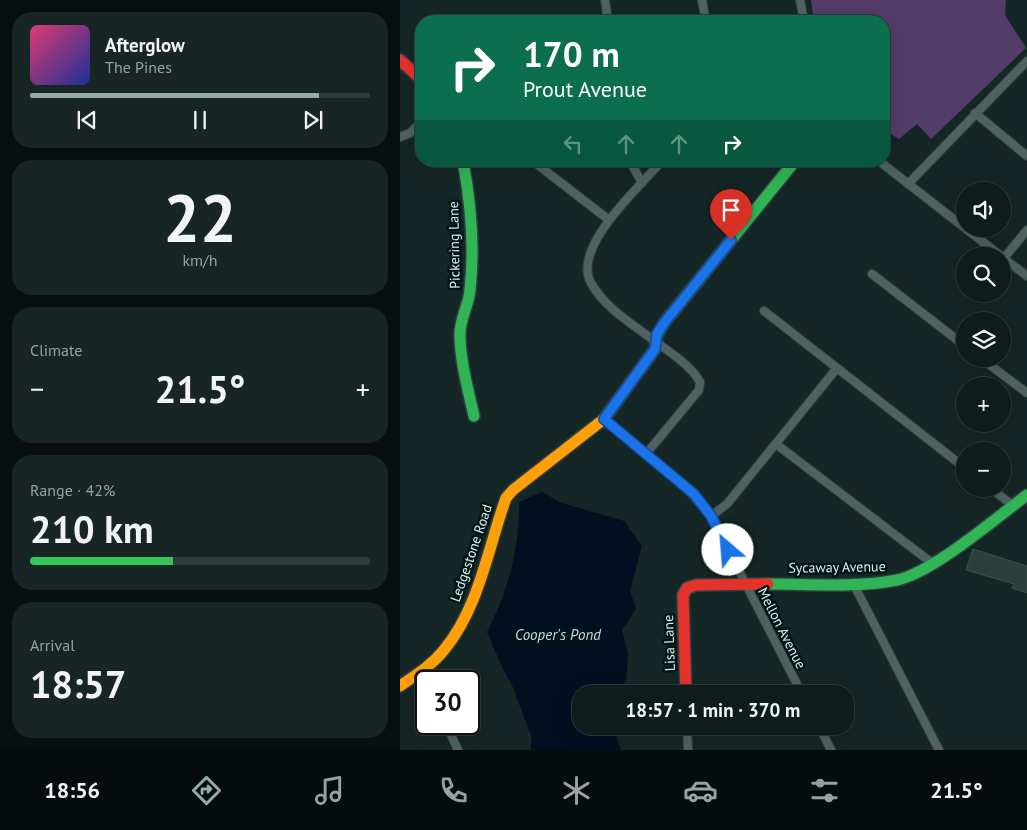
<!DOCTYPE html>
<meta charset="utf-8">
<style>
body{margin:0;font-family:"PT Sans",sans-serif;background:#182525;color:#f1f3f6;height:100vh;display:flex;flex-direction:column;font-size:19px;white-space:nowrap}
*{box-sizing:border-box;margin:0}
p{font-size:16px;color:#9ba1a3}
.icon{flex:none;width:28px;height:28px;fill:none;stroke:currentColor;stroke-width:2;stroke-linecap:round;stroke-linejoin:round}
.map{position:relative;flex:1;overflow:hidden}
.sheet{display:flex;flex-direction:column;gap:12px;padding:12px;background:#080f0f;width:400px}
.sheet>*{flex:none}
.guide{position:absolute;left:15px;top:15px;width:475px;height:152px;border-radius:20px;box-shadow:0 5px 20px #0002,0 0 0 1px #2f3a3b;background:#0b6e4f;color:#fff;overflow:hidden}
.controls{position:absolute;left:556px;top:182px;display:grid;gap:10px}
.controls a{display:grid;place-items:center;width:55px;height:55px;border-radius:50%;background:#0f1c1c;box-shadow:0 5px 20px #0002,0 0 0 1px #2f3a3b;font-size:25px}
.speed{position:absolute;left:15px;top:670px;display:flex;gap:10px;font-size:25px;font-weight:700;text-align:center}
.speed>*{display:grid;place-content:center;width:65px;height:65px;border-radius:50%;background:#0f1c1c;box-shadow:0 5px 20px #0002,0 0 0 1px #2f3a3b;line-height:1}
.speed .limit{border:2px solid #111;border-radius:8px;background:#fff;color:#111}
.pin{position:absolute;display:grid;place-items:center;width:42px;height:42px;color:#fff;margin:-51px -21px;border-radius:50% 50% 50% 0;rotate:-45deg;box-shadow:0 0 5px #0007}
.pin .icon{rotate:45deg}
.me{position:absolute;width:55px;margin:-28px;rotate:333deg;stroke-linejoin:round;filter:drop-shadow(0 0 4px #0008)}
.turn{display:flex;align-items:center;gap:18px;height:105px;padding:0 25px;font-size:22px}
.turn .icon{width:65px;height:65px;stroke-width:2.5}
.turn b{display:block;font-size:35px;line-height:42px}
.lanes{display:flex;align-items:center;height:48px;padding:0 25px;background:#0003;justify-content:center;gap:25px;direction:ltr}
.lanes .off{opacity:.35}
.big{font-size:38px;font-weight:700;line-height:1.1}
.sheet .tile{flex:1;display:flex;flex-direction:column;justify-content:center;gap:8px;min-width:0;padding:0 18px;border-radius:20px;background:#182525}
.sheet .dial{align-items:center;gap:0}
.dial b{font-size:65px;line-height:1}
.song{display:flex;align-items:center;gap:15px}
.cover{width:60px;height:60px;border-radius:8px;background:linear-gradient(135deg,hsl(340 70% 55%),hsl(230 70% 35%))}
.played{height:5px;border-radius:2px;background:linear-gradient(90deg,#91acaa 85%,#2f3a3b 85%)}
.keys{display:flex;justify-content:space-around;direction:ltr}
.heat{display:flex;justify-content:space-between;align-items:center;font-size:28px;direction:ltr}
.charge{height:8px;border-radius:4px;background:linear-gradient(90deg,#34c759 42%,#2f3a3b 0)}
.trip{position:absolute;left:172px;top:685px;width:282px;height:50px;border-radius:20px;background:#0f1c1c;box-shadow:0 5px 20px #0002,0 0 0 1px #2f3a3b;font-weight:700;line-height:50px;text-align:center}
.menu{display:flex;height:80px;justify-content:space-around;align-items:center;background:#060b0b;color:#9ba1a3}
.menu .icon{width:35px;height:35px}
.menu .active{color:#91acaa}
.menu b{font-size:22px;color:#f1f3f6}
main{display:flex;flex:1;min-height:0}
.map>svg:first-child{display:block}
</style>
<main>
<section class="sheet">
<div class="tile">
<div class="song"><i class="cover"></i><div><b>Afterglow</b><p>The Pines</p></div></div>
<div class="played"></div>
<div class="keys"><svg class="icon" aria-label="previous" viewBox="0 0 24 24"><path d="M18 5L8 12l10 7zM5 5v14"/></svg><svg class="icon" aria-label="pause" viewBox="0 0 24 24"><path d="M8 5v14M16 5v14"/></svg><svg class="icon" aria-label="next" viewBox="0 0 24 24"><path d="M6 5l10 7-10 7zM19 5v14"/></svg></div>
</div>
<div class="tile dial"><b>22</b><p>km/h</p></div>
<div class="tile"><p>Climate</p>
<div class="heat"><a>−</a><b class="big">21.5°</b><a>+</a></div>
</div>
<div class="tile"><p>Range · 42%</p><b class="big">210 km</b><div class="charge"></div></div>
<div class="tile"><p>Arrival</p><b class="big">18:57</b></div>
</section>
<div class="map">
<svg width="627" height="750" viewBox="0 0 627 750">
<rect width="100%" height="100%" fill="#142625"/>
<path fill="#543c69" d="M411,0H606L605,15L626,48L531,139L517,124L499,139L484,130V21H414Z"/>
<path fill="#020f20" d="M142,492L162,503L224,521L242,546L230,591L236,609L222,630L228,653L226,681L215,694H181V726H213L221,750H131V736L112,685L103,669L87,632C108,592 120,546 119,502Z"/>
<path fill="#2b403c" stroke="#3d4f4c" d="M573,549L627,566V593L612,588L614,584L566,570Z"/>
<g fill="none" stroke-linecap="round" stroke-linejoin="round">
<defs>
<path id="street" d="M205,0L208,21
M302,0L306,21
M400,0L404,21
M575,113L627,156
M0,137L10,133L21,122
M230,161L242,183
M479,161L565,228
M138,165L209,220
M508,184L627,61
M566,229L601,256
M602,257L627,276
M604,258L627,230
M472,274L565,346
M364,311L565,468
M582,359L627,393
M204,419L284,485L311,516L402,694
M376,444L532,563
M246,454L299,390L300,382C291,365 268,351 252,339C232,324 204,307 191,283C171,248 240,186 262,161
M592,489L612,505
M311,516L327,504L437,368
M453,583L539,750
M21,673L26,684
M46,724L58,750
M287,726L288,750
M419,726L431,750"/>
<path id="fast" d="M63,161C71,204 75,246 70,290C69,305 60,318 60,334C60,361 68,389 74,416
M223,393L255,349L257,335L264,323L395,161
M368,584C407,584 460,588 497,580C532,573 596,518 627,495"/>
<path id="slow" d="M0,686C16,675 32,665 44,650C79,608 88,548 106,498L113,490L204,419L223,393"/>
<path id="jam" d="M0,60L21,79
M286,694L283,595L287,588L296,585L368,584"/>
</defs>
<use href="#street" stroke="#31403f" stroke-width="10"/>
<use href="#fast" stroke="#31403f" stroke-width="14"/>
<use href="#slow" stroke="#31403f" stroke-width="14"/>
<use href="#jam" stroke="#31403f" stroke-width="14"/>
<use href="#street" stroke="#4e6361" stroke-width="8"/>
<use href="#fast" stroke="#30b455" stroke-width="11"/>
<use href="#slow" stroke="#ff9f0a" stroke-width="11"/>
<use href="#jam" stroke="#e5322d" stroke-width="11"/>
</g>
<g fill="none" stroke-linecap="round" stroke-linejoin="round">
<defs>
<path id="route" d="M328,550L311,516L294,494L204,419L255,349L257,334L264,323L331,240"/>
</defs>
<use href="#route" stroke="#114b97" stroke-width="12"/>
<use href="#route" stroke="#1a73e8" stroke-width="9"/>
</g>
<g text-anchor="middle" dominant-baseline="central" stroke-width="5" stroke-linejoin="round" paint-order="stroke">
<g font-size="14" fill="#d5f4f1" stroke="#001514">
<text transform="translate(54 245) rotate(-91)">Pickering Lane</text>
<text transform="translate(71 553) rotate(-71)">Ledgestone Road</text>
<text transform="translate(437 567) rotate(-1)">Sycaway Avenue</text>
<text transform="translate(382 628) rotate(63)">Mellon Avenue</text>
<text transform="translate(269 643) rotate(-92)">Lisa Lane</text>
</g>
<g font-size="15" font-style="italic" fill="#cadbec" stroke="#001514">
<text x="158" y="634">Cooper's Pond</text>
</g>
</g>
</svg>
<div class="controls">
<a><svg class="icon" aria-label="sound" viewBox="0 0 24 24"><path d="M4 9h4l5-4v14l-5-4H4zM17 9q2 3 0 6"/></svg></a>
<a><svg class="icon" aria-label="search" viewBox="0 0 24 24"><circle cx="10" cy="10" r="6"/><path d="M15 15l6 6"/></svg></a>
<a><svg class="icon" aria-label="layers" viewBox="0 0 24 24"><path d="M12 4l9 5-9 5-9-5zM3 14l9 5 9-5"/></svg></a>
<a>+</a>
<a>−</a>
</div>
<div class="speed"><div class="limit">30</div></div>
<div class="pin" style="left:331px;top:240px;background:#d93025"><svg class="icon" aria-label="arrive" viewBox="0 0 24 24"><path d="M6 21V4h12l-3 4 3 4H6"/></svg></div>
<svg class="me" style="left:328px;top:550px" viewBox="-20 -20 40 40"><circle r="19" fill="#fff"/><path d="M0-13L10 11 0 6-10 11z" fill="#1a73e8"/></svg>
<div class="trip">18:57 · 1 min · 370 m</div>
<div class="guide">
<div class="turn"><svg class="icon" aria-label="right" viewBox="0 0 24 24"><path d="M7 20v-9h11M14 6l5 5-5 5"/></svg><div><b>170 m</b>Prout Avenue</div></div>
<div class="lanes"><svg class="icon off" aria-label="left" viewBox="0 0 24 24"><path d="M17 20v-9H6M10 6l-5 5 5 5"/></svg><svg class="icon off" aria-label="ahead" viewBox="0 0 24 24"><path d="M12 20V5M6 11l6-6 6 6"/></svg><svg class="icon off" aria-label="ahead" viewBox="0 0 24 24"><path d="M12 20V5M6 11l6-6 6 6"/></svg><svg class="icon" aria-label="right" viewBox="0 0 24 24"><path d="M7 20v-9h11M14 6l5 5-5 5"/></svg></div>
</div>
</div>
</main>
<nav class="menu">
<b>18:56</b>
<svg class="icon active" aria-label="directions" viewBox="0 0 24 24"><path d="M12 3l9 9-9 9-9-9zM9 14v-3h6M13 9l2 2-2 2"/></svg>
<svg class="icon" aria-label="music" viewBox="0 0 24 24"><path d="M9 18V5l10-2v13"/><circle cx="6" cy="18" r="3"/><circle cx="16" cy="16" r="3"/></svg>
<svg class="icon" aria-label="phone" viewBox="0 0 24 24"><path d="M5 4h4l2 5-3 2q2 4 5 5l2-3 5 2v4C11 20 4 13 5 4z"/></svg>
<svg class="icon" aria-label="climate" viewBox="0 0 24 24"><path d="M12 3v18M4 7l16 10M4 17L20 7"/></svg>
<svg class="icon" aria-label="car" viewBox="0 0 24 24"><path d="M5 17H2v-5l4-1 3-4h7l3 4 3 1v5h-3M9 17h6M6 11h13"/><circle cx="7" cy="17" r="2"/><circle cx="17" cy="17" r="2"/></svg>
<svg class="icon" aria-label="filters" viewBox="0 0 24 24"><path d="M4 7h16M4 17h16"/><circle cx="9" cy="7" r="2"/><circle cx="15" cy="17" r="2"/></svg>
<b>21.5°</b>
</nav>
